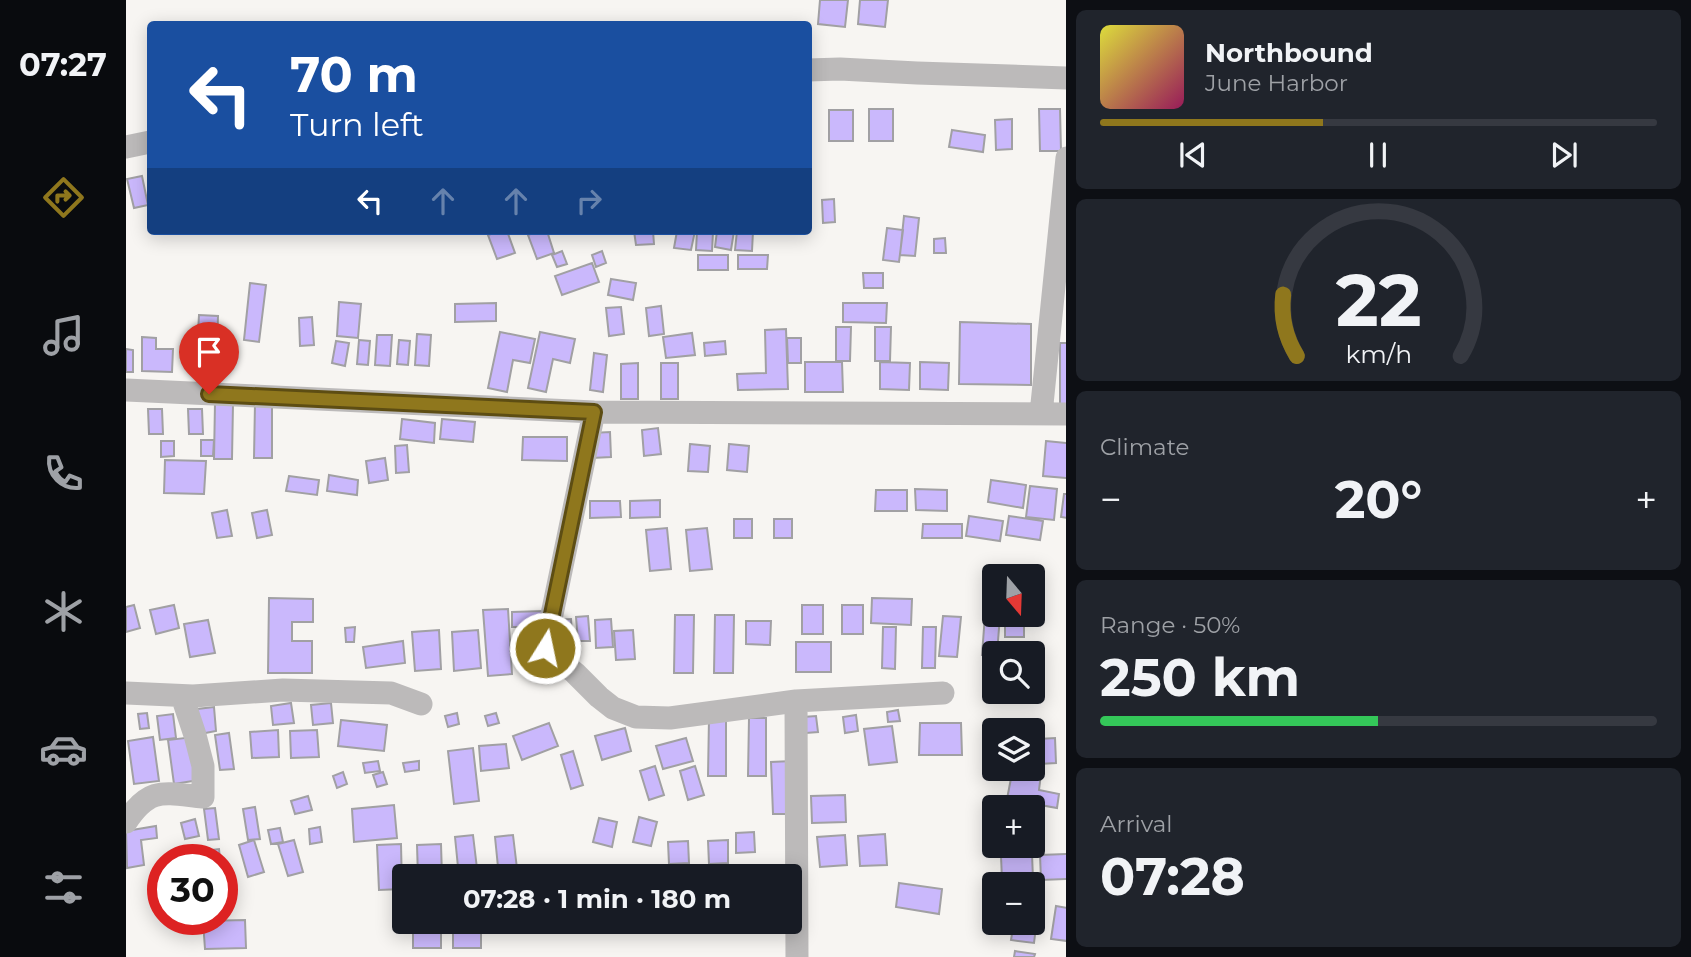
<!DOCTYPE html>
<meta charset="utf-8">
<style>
body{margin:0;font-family:Montserrat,sans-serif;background:#20242c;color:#f1f3f6;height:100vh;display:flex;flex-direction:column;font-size:26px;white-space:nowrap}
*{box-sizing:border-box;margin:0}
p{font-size:23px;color:#9ea1a6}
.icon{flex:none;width:38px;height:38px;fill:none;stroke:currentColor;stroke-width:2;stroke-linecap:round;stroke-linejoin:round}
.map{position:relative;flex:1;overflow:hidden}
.drawer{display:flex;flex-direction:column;gap:10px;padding:10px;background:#0d0f14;width:625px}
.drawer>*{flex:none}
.guide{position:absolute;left:21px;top:21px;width:665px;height:214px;border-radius:7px;box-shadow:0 4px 18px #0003;background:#1a4fa0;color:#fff;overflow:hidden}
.needle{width:46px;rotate:161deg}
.tools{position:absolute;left:856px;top:564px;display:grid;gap:14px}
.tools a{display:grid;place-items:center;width:63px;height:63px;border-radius:7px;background:#171b24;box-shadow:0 4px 18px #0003;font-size:35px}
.speed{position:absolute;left:21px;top:844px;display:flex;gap:14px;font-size:35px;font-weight:700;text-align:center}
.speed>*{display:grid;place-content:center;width:91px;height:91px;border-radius:50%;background:#171b24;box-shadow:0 4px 18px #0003;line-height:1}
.speed .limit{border:10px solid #d22;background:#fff;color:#111}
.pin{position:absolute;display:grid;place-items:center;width:60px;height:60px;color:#fff;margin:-72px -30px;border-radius:50% 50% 50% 0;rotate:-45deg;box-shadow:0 0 7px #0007}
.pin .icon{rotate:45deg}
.me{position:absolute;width:77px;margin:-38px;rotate:10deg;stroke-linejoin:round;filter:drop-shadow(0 0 5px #0008)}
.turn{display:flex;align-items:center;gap:24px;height:147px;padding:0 28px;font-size:32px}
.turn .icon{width:91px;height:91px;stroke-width:2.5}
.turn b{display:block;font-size:49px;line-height:60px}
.lanes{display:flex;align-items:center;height:66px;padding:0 28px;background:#0003;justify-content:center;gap:35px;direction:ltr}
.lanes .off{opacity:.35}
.big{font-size:52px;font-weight:700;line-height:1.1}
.drawer .card{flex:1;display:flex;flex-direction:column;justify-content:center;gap:10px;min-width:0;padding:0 24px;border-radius:10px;background:#20242c}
.drawer .dial{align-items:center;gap:0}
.dial svg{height:182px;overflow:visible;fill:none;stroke:#363941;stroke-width:7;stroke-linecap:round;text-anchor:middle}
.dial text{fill:#f1f3f6;stroke:none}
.song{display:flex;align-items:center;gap:21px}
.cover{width:84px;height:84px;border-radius:10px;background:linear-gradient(135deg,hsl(60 70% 55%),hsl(330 70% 35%))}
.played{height:7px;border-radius:4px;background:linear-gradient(90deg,#8f771d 40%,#363941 40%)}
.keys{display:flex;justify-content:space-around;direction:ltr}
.heat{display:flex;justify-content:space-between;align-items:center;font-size:38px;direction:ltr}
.charge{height:10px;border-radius:5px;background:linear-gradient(90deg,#34c759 50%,#363941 0)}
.trip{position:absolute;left:266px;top:864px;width:410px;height:70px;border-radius:7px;background:#171b24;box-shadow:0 4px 18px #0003;font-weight:700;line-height:70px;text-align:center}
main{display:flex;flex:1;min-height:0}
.menu{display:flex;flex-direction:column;width:126px;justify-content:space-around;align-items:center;background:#090b0e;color:#9ea1a6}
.menu .icon{width:49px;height:49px}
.menu .on{color:#8f771d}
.menu b{font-size:32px;color:#f1f3f6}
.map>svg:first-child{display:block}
</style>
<main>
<nav class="menu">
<b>07:27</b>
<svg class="icon on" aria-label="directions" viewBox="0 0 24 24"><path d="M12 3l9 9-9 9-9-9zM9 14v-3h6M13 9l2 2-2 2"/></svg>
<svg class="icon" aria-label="music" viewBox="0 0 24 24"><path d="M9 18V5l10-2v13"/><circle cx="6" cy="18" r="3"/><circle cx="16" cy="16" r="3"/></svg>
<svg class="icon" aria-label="phone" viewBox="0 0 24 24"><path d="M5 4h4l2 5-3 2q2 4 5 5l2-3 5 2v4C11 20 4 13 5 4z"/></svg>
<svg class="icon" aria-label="climate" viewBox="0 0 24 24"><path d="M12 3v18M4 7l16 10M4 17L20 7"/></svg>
<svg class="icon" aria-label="car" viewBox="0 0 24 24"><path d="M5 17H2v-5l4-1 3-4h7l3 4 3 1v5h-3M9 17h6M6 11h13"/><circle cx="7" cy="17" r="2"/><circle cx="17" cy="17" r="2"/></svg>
<svg class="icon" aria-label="filters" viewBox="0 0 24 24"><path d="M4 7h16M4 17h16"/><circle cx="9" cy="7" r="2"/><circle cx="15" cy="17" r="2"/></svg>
</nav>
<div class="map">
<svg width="941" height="957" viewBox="0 0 941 957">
<rect width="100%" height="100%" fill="#f7f5f2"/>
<path fill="#cab8fc" stroke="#a1a0a3" stroke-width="2" d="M694,0H722L719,27L692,24Z
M734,0H762L759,27L732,24Z
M743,109H767V141H743Z
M913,109H934L935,151H914Z
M703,110H727V141H703Z
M886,119V149L870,150L869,120Z
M826,130L859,135L857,152L823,147Z
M16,176L22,205L8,208L1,179Z
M708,199L709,222L697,223L696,200Z
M778,216L793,218L789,256L774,255Z
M761,228L777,230L773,262L757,260Z
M374,231H381L389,253L371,259L362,235Z
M412,231H421L428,253L411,259L402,235Z
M508,231H527L528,244L510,245Z
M551,231H569L565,250L548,248Z
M571,231L587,232L586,251L570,250Z
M591,231H608L605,250L589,247Z
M611,231H627L626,251L609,250Z
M819,238L820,253H808V239Z
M436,251L441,264L431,267L426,255Z
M476,251L480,263L470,267L466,255Z
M572,255H602V270H572Z
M612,255H642L641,269H612Z
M466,263L473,282L436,295L429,276Z
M737,273H757V288H738Z
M485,279L510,283L507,300L482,295Z
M124,283L140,285L133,342L118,340Z
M213,302L235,304L232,338L211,336Z
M370,303V321L329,322V304Z
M717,303H761L760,323L717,322Z
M535,306L538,334L523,336L520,308Z
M495,307L498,334L483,336L480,308Z
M73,315L92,316L91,346L105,347L104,370L70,368Z
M186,317L188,345L174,346L173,318Z
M834,322L905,324V385L833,384Z
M710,327H725L724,361H710Z
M749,327H765L764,361H749Z
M660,329L662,389L612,390L611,374L640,373L639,330Z
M374,332L409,339L404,363L387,360L381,392L362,388Z
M414,332L449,339L444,363L427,359L420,392L402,388Z
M566,333L569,355L540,358L537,337Z
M291,334L305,335L303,366L289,365Z
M251,335H266L264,366L249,365Z
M16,337L30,338V349H47L46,372L16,371Z
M661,338H675V363H662Z
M233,340L244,341L242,365L231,364Z
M273,340L284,341L282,365L271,364Z
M210,341L223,343L219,366L206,363Z
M599,341L600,354L579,356L578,343Z
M934,343H941V404H934Z
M0,349L7,350V372H0Z
M468,353L481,355L477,392L464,390Z
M679,362H716L717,392H679Z
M754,362L784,363L783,390L754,389Z
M794,362L823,363L822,390L794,389Z
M512,363V399H495V364Z
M535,363H552V399H535Z
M89,403L107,404L106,459H88Z
M129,403H146V458H128Z
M22,409H36L37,434H23Z
M62,409H76L77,434H63Z
M276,419L309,423L308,443L274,439Z
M316,419L349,422L347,442L314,439Z
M532,428L535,454L518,456L516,430Z
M484,432L485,457L466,458V433Z
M397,437H441V461L396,460Z
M75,440H88L87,456H75Z
M35,441H48V456L35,457Z
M920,441L941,443V478L917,476Z
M564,444L584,446L582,472L562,471Z
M603,444L623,446L621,472L601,470Z
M281,445L283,472L270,473L269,446Z
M259,458L262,480L243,483L240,461Z
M39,460L80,461L78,494L38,493Z
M203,475L232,480L231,495L201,491Z
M163,476L193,480L191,495L160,491Z
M865,480L900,485L897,508L862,502Z
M904,486L931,489L928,520L900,517Z
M789,489L821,490V511L790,510Z
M750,490H781V511H749Z
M938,494H941V518L935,517Z
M534,500V517L504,518V501Z
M464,501H494L495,517L464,518Z
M101,510L106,536L91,538L86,513Z
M141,510L146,535L131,538L126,513Z
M843,516L877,521L874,541L840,536Z
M883,516L917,521L914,540L880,535Z
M608,519H626V538H608Z
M648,519H666V538H648Z
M797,524H836V538H796Z
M541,528L545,569L524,571L520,530Z
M581,528L586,569L564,571L560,530Z
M143,598L187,599V622H166V641H186V673H142Z
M746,598L786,599L785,625L745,623Z
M8,605L14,628L0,632V607Z
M48,605L53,628L30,634L24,610Z
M676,605H697V634H676Z
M716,605H737V634H716Z
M382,609L386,674L362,676L357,610Z
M417,611V627H386V612Z
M879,614H898V637H879Z
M549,615H568L567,673H548Z
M589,615H608L607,673H588Z
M859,615L874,616L871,653H868V656L856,655Z
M462,616L464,641H452L450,617Z
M817,616L835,617L831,657L813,656Z
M445,619L447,648L431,649L429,620Z
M485,619L487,647L470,648L469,620Z
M82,620L89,653L64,657L58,624Z
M620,621H645L644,645L620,644Z
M229,627L228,642H220L219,628Z
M757,627H770L769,669L756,668Z
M797,627H810L809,668H796Z
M313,630L315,669L289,671L286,632Z
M352,630L355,668L328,671L326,632Z
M507,630L509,659L490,660L488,631Z
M277,641L279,663L240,668L237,647Z
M670,642H705V672H670Z
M165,703L168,723L147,725L145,706Z
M205,703L207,723L187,725L185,705Z
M88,707L90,731L74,734L71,709Z
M772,710L774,721L762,722L761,712Z
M21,713L23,728L14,729L12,714Z
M331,713L333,724L322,727L319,716Z
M370,713L373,723L362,726L359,716Z
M47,714L50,738L34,740L31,716Z
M730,715L732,731L719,733L717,717Z
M690,716L692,732L680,733L677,717Z
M583,718H600V776H582Z
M623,718H640V776H622Z
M215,720L261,725L258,751L212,746Z
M423,723L432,746L396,760L387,736Z
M794,723H835L836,755H793Z
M766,726L771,762L743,765L738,729Z
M499,728L505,751L476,760L469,736Z
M152,730L153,757L126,758L124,732Z
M191,730L193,757L165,758L164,731Z
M103,733L108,769L94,770L89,735Z
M27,737L33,781L8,784L2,741Z
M67,737L73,780L48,784L42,740Z
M560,738L567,761L537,769L530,746Z
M929,738L930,763L913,764V739Z
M380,744L383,768L355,771L353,746Z
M347,748L353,801L328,804L322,751Z
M447,751L457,785L445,789L435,755Z
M252,761L254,771L239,773L237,763Z
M293,761V770L279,772L277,763Z
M666,761L668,814H647L645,762Z
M529,766L538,795L523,800L514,771Z
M569,766L578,795L562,800L554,771Z
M887,768L915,774L913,790L933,794L931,808L881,799Z
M217,772L221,784L211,788L207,776Z
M257,772L261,784L251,787L247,775Z
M719,795L720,822L686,823L685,796Z
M182,796L186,810L169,814L165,801Z
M268,805L271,838L228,842L226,809Z
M129,807L134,839L122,840L117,809Z
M89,808L93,839L82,840L78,809Z
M513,817L531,822L525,846L507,842Z
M473,818L491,822L486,847L467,842Z
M69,819L73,836L59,839L55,823Z
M30,826L31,838L15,840L18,865L1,868L0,831Z
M194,827L196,842L184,844L183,829Z
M154,828L157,842L145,844L142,830Z
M628,832L629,852L610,853V833Z
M759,834L761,865L734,866L732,836Z
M347,835L352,877H333L329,837Z
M387,835L392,877H373L369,837Z
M719,835L721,865L694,867L691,837Z
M128,840L138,872L122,877L113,845Z
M168,840L177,872L162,876L152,844Z
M602,840V863L583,864L582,841Z
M562,841L563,863L543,864L542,842Z
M275,844L276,889L253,890L251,845Z
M315,844L316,877H292L291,845Z
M93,849L94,859H50L49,854Z
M906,854L907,879L876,880L875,856Z
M941,854V879L915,880L914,855Z
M773,883L816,889L813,914L770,907Z
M930,906L941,908V941L925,939Z
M906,909L912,910L908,943L885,940L888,922H906Z
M119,920L120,948L79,949L77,921Z
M287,930H315V948H287Z
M327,930H355V948H327Z
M889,951L909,954L908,957H888Z"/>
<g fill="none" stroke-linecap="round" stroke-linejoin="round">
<path stroke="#bcbaba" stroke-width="23" d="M682,70L714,69L791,73L941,78
M0,147L24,142
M0,390L468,412L941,414
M468,412L419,648L449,673L473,697L487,708L510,717L544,718L670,701L817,693
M915,414L941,158
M0,693L67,696L157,690L265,693L295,704
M670,701L671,957
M0,822C24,786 38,793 77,797V766L69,735L56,696"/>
</g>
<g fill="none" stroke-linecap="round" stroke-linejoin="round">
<defs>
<path id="route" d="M83,394L468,412L419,648"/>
</defs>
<use href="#route" stroke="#5d4d13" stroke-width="18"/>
<use href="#route" stroke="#8f771d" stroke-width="12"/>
</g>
</svg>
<div class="tools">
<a><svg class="needle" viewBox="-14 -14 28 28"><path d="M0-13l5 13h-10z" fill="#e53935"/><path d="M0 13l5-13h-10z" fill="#9ea1a6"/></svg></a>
<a><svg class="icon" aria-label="search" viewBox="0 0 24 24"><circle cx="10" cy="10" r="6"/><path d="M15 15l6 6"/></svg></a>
<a><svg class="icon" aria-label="layers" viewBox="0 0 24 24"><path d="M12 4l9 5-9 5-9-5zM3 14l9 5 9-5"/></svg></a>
<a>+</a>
<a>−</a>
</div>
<div class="speed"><div class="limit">30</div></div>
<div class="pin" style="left:83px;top:394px;background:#d93025"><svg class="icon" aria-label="arrive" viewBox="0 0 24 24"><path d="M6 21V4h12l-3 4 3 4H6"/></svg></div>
<svg class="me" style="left:419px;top:648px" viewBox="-20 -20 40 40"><circle r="17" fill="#8f771d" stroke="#fff" stroke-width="3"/><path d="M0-11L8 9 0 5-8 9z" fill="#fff"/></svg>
<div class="trip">07:28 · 1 min · 180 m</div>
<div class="guide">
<div class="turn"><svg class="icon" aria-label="left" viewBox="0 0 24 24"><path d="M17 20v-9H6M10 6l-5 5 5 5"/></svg><div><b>70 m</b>Turn left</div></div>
<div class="lanes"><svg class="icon" aria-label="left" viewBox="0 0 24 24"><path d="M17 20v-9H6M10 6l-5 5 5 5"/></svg><svg class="icon off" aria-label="ahead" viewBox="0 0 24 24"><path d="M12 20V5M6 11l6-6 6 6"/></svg><svg class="icon off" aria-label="ahead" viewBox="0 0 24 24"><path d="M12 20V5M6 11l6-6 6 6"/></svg><svg class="icon off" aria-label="right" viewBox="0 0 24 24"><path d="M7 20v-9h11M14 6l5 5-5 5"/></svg></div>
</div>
</div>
<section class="drawer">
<div class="card">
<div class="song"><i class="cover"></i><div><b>Northbound</b><p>June Harbor</p></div></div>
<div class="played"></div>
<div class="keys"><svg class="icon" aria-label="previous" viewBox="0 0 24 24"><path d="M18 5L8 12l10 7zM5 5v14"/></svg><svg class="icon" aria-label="pause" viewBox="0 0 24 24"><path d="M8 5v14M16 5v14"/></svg><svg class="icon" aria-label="next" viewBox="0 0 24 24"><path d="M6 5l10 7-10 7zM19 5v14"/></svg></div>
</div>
<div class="card dial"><svg viewBox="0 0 100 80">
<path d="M14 69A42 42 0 1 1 86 69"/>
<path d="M14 69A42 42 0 0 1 8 42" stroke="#8f771d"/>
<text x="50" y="56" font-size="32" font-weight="700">22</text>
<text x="50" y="72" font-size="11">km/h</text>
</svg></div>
<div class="card"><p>Climate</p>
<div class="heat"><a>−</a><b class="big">20°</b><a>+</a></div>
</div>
<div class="card"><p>Range · 50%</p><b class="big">250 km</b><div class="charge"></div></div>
<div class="card"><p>Arrival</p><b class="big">07:28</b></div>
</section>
</main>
